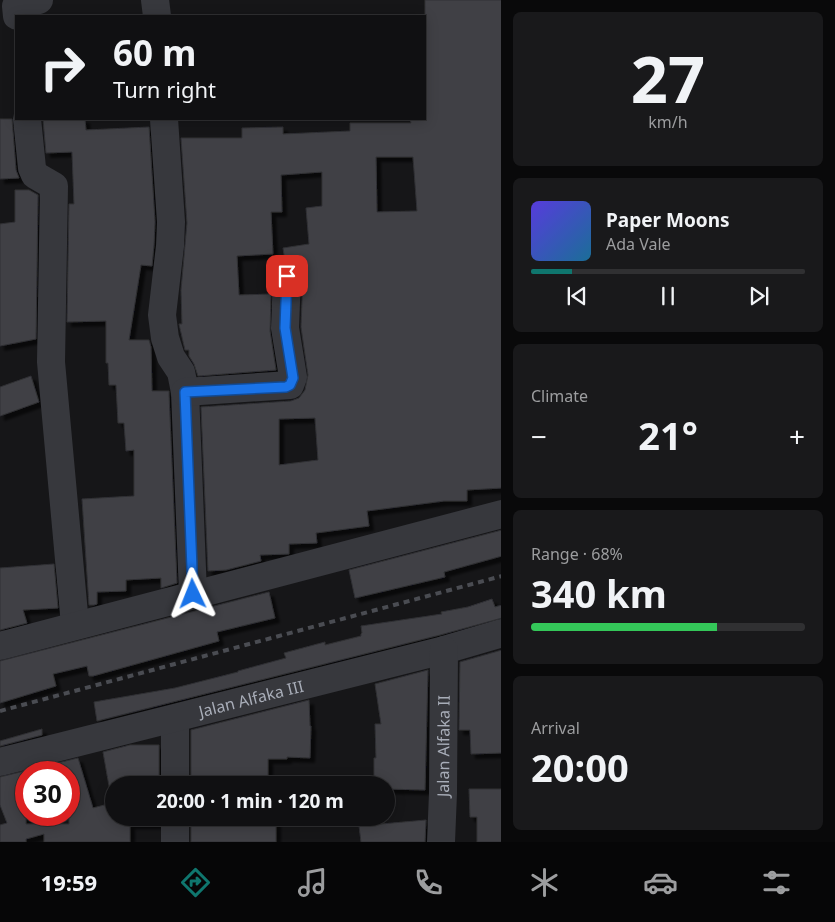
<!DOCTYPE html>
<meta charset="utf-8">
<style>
body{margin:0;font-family:"Noto Sans",sans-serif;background:#19191b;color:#f1f3f6;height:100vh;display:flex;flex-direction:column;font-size:19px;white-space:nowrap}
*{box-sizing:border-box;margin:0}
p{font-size:16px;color:#9c9d9f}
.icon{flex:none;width:28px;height:28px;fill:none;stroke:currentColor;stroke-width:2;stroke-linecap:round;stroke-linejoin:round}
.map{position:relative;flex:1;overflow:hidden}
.details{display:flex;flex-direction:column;gap:12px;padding:12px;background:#09090a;width:334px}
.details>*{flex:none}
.top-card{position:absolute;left:15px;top:15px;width:411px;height:105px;border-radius:0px;box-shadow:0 2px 12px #0003,0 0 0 1px #303032;background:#101012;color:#f1f3f6;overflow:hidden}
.speed{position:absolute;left:15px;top:761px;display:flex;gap:10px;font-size:25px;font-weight:700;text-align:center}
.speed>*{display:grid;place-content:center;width:65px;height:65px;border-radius:50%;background:#101012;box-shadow:0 2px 12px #0003,0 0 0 1px #303032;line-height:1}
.speed .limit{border:8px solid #d22;background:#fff;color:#111}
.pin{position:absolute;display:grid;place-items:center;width:42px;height:42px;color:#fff;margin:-21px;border-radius:10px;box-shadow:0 2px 8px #0006}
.me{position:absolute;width:55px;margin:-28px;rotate:358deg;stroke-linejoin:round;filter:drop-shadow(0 0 4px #0008)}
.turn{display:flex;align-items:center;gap:18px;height:105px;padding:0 15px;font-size:22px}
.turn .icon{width:65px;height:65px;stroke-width:2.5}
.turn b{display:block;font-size:35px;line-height:42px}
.big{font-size:38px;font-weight:700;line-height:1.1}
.details .widget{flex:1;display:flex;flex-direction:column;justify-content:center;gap:8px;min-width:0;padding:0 18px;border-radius:8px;background:#19191b}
.details .dial{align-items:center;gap:0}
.dial b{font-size:65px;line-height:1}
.song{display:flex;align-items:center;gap:15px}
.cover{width:60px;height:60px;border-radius:8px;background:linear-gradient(135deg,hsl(250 70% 55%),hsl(200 70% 35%))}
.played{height:5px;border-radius:2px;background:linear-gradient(90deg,#0f766e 15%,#303032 15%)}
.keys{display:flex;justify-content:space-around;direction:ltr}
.heat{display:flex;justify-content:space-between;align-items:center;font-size:28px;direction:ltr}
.charge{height:8px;border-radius:4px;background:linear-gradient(90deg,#34c759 68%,#303032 0)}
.trip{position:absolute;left:105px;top:776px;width:290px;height:50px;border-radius:25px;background:#101012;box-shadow:0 2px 12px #0003,0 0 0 1px #303032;font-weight:700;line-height:50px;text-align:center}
.tab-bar{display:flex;height:80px;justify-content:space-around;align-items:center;background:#060607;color:#9c9d9f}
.tab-bar .icon{width:35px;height:35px}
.tab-bar .current{color:#0f766e}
.tab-bar b{font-size:22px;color:#f1f3f6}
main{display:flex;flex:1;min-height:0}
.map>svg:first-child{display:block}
</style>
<main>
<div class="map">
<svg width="502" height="842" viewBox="0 0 502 842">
<defs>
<filter id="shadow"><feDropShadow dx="4.5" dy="4.5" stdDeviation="1" flood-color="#0009"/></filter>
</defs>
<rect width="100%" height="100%" fill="#161618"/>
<path fill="#404145" stroke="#303034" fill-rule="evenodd" filter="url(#shadow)" d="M425,0H502V488L467,490V501H444L367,511L369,526L316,533L317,543L289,544V554L260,555L261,561L226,570L208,571L201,407L291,401L299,398L305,390L308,375L301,327L303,276L301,268L296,263L285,261L283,248L309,244L306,208L322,206V172L281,175L282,212H271L273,254L237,256L239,295L271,294L270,331L276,370L198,376L194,364L189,356V350H185L179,324H182L181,290L187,223L181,138H242V128L283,127V134L350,131V123H411L410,119H425ZM376,157H413L417,211L377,212ZM315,418L318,460L279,465V419Z
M0,119H12L16,170L19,178L0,179Z
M43,119H85L86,130L149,127L155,222L154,245L152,266L141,265L129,340H149L151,347L152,391H169V394L177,583L161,588V578L126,580V591L97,592V604L94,605H89L82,499L134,496V450L126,451L124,423H118L116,385H109L108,363H106V321L67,322L69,204H74L72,152L46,153Z
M15,190H29L38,195L36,339L0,346V224L15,222Z
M31,376L39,402L0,416V387Z
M502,530V556L444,572L445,577L355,598L349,570Z
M54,564L58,608L23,610L27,623L0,630V568Z
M269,592L275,618L217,632L219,641L93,676H89L87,666L53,674L56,686L0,703V661Z
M492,599L495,607L502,605V618L440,635L97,721L94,702L175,688L238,672V671L286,658L284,653L325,642V645L361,636V634L362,633L361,626L442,614L441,612L468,607Z
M502,650V753L471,754L470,730H459L460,662Z
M428,670L425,790L386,789V785H374V758H376L375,724H381L375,684Z
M309,700L310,726H311L310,758L287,757V759H268V785H191V730Z
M42,729V735L0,746V741Z
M130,745H159V785H114V818H158V824H130V842H44V834L26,839V842H0V825L7,823L0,805V777L78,758L93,808L112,803L103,752ZM26,772H69V824H26Z
M469,789H502V842H477V817H470Z
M203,818H276V842H191V822H203Z
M426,820L425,842H361L359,826Z"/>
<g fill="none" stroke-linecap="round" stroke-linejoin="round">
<g stroke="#37383d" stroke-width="28">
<path d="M155,0L157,16"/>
<path d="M17,16L16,6L39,0"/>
<path d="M27,119L32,168L35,175L54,186L51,362L75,625"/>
<path d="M164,119L171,222L170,246L162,315L165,338L171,357L181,372L185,392L193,594"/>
<path d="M185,392L290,385L293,377L285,328L287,276"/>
<path d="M0,646L502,514"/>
<path d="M175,719V785"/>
<path id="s1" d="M0,762L444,650L502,633"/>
<path d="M175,818V842"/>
<path id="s2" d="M441,842L443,793L444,650"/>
</g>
<path stroke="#4a4c52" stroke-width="4" stroke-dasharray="6 5" stroke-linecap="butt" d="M0,711L502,576"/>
</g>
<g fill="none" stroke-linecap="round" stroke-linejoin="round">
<defs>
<path id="route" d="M193,594L185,392L286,387L290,385L293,378L285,328L287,276"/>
</defs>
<use href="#route" stroke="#114b97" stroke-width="12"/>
<use href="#route" stroke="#1a73e8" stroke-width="9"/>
</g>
<g text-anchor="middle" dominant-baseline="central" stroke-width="5" stroke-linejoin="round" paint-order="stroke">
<g font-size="16" fill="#a8adb8" stroke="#111113">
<text stroke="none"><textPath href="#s1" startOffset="259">Jalan Alfaka III</textPath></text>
<text stroke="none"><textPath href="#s2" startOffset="96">Jalan Alfaka II</textPath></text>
</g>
</g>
</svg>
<div class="speed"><div class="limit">30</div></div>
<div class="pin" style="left:287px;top:276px;background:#d93025"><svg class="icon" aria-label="arrive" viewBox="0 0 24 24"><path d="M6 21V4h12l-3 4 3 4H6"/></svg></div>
<svg class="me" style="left:193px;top:594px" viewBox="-20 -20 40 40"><path d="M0-17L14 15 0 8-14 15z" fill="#1a73e8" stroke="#fff" stroke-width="4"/></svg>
<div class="trip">20:00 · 1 min · 120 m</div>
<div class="top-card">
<div class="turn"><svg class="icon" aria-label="right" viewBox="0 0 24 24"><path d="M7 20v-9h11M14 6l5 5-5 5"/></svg><div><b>60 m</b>Turn right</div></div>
</div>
</div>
<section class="details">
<div class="widget dial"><b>27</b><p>km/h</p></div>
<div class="widget">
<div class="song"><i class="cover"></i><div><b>Paper Moons</b><p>Ada Vale</p></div></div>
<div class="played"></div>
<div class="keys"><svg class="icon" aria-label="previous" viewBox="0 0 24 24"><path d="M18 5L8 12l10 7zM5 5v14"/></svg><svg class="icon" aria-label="pause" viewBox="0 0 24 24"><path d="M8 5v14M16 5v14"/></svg><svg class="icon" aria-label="next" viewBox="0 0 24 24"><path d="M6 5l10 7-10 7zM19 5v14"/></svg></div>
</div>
<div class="widget"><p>Climate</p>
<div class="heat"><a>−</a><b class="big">21°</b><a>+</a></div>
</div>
<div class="widget"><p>Range · 68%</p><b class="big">340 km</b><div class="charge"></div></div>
<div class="widget"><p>Arrival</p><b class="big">20:00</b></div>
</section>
</main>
<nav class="tab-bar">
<b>19:59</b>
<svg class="icon current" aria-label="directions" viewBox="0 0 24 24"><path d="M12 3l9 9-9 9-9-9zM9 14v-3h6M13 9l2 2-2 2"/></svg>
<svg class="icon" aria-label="music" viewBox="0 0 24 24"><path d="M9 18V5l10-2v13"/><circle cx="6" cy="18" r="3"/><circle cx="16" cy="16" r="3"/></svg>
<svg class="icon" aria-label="phone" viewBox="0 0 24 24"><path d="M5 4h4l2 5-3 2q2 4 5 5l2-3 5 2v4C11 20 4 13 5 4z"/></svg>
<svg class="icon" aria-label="climate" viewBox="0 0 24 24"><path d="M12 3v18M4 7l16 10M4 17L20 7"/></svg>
<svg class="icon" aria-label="car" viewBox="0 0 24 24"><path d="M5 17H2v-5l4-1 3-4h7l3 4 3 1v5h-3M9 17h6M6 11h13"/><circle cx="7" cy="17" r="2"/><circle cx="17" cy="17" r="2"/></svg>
<svg class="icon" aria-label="filters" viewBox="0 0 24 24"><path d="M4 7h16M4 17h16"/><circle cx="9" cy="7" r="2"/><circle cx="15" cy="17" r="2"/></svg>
</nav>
